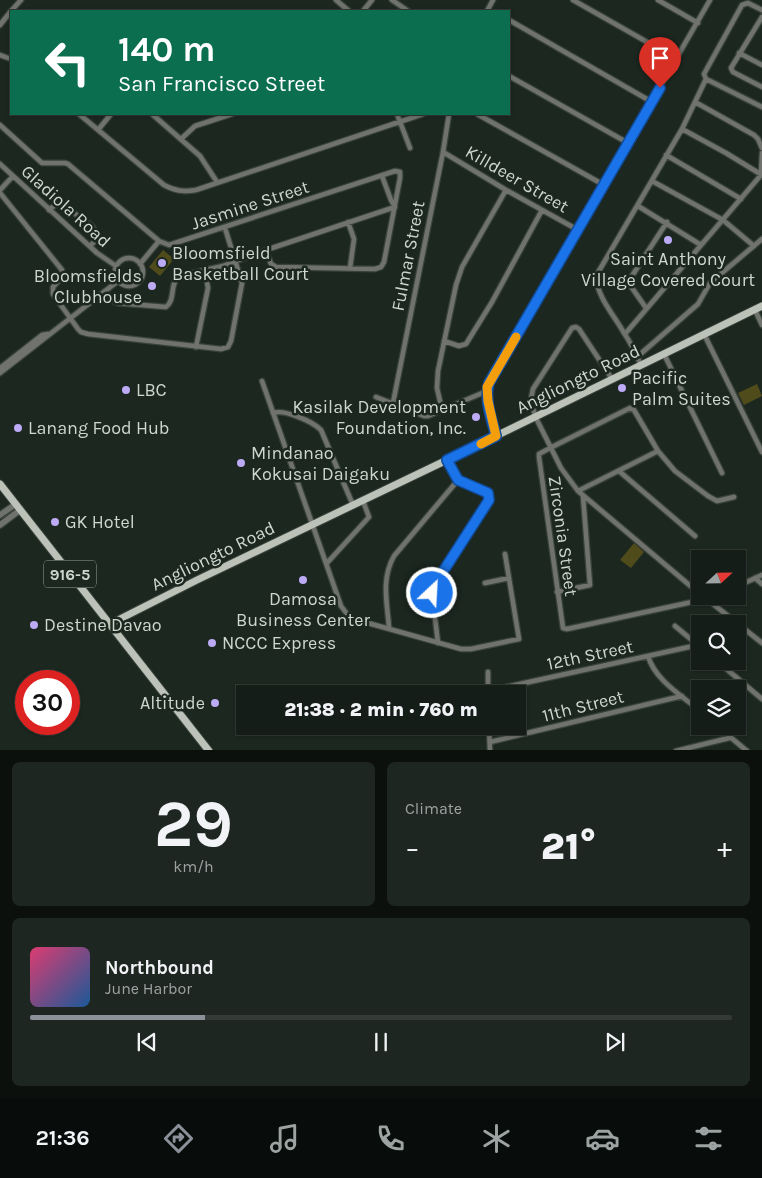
<!DOCTYPE html>
<meta charset="utf-8">
<style>
body{margin:0;font-family:Karla,sans-serif;background:#1e2621;color:#f1f3f6;height:100vh;display:flex;flex-direction:column;font-size:19px;white-space:nowrap}
*{box-sizing:border-box;margin:0}
p{font-size:16px;color:#9da2a2}
.icon{flex:none;width:28px;height:28px;fill:none;stroke:currentColor;stroke-width:2;stroke-linecap:round;stroke-linejoin:round}
.map{position:relative;height:750px;overflow:hidden}
.sheet{display:flex;flex-direction:column;gap:12px;padding:12px;background:#0c100d;flex:1}
.sheet>*{flex:none}
.banner{position:absolute;left:10px;top:10px;width:500px;height:105px;border-radius:0px;box-shadow:0 1px 4px #0004,0 0 0 1px #343b37;background:#0b6e4f;color:#fff;overflow:hidden}
.needle{width:32px;rotate:68deg}
.fabs{position:absolute;left:691px;top:550px;display:grid;gap:10px}
.fabs a{display:grid;place-items:center;width:55px;height:55px;border-radius:0px;background:#151d18;box-shadow:0 1px 4px #0004,0 0 0 1px #343b37;font-size:25px}
.speed{position:absolute;left:15px;top:670px;display:flex;gap:10px;font-size:25px;font-weight:700;text-align:center}
.speed>*{display:grid;place-content:center;width:65px;height:65px;border-radius:50%;background:#151d18;box-shadow:0 1px 4px #0004,0 0 0 1px #343b37;line-height:1}
.speed .limit{border:8px solid #d22;background:#fff;color:#111}
.pin{position:absolute;display:grid;place-items:center;width:42px;height:42px;color:#fff;margin:-51px -21px;border-radius:50% 50% 50% 0;rotate:-45deg;box-shadow:0 0 5px #0007}
.pin .icon{rotate:45deg}
.me{position:absolute;width:55px;margin:-28px;rotate:25deg;stroke-linejoin:round;filter:drop-shadow(0 0 4px #0008)}
.turn{display:flex;align-items:center;gap:18px;height:105px;padding:0 25px;font-size:22px}
.turn .icon{width:65px;height:65px;stroke-width:2.5}
.turn b{display:block;font-size:35px;line-height:42px}
.big{font-size:38px;font-weight:800;line-height:1.1}
.sheet .widget{flex:1;display:flex;flex-direction:column;justify-content:center;gap:8px;min-width:0;padding:0 18px;border-radius:8px;background:#1e2621}
.sheet .dial{align-items:center;gap:0}
.dial b{font-size:65px;line-height:1}
.song{display:flex;align-items:center;gap:15px}
.cover{width:60px;height:60px;border-radius:8px;background:linear-gradient(135deg,hsl(340 70% 55%),hsl(210 70% 35%))}
.played{height:5px;border-radius:2px;background:linear-gradient(90deg,#8c9099 25%,#343b37 25%)}
.keys{display:flex;justify-content:space-around;direction:ltr}
.heat{display:flex;justify-content:space-between;align-items:center;font-size:28px;direction:ltr}
.sheet .tiles{flex:1;display:grid;gap:12px;grid-template-columns:1fr 1fr}
.widget:last-child{grid-column:span 2}
.trip{position:absolute;left:236px;top:685px;width:290px;height:50px;border-radius:0px;background:#151d18;box-shadow:0 1px 4px #0004,0 0 0 1px #343b37;font-weight:800;line-height:50px;text-align:center}
.tab-bar{display:flex;height:80px;justify-content:space-around;align-items:center;background:#080c0a;color:#9da2a2}
.tab-bar .icon{width:35px;height:35px}
.tab-bar .active{color:#8c9099}
.tab-bar b{font-size:22px;color:#f1f3f6}
.map>svg:first-child{display:block}
</style>
<div class="map">
<svg width="762" height="751" viewBox="0 0 762 751">
<rect width="100%" height="100%" fill="#1c2720"/>
<path fill="#504b1b" d="M163,250L174,259L160,276L149,267Z
M757,384L762,396L744,405L738,393Z
M634,543L644,552L631,568L620,560Z"/>
<g fill="none" stroke-linecap="round" stroke-linejoin="round">
<defs>
<path id="minor" d="M336,0L349,11
M392,0L408,11
M573,0L677,59
M658,0L698,23
M11,11L21,0
M363,11L372,0
M487,11L493,0
M762,17L731,68L733,72L762,87
M509,20L652,102
M0,25L11,11
M739,53L762,65
M0,55L11,59
M509,76L628,143
M706,79L704,74L742,5L748,3L762,10
M706,79L762,107
M695,102L754,135L758,139L762,148
M79,114L164,185C175,191 183,192 196,190L423,114
M152,114L200,156L217,182
M397,114L410,148
M477,114L604,185
M0,125L42,163H65L68,164L159,241L169,245L395,171L400,172V178L384,262L381,267L375,269L276,267L271,264L266,250
M682,129L726,153L762,175
M98,130L111,114
M181,139L195,126L232,114
M443,152L506,190L578,230
M666,155L741,199
M0,164L97,253L116,266
M761,175L762,153
M652,181L723,220L754,246
M0,190L13,176
M0,193L62,270V277L53,287V294L78,329L81,332L88,334L221,349L228,347L231,341L242,283L225,228
M638,206L701,245
M49,210L55,205L61,204L91,225L98,235L96,240L90,246
M348,222L354,239L350,268
M115 272a14 14 0 1 1 28 0a14 14 0 1 1-28 0Z
M140,264L159,241
M105,291L112,300L117,303L166,307C176,300 169,284 179,276L223,266L266,250L395,207L391,200L382,176
M646,308L630,285V279L667,222
M755,310L762,325
M625,334L761,175
M704,334L762,452
M444,341L459,346L466,344L492,302L542,210
M196,347L208,288L205,271
M664,354L722,473
M637,357L698,304L710,283L762,239
M641,365C636,354 631,343 624,333C614,315 597,297 596,276L682,129L706,79
M0,368L42,335L48,334
M0,373L118,281
M612,379L579,329L576,327L572,328L533,389L531,399L535,416L561,468L578,491L700,594
M262,381L341,606L350,618L461,649H471L519,639L505,554
M376,397L424,416H428L487,391
M393,403L443,152L449,114
M442,410L437,388L438,371L456,285L462,267L506,190
M273,413C284,409 312,421 321,430L353,505
M496,436C492,420 484,399 489,383L710,0
M619,471L695,536
M578,491L658,451
M327,563L369,517L363,501
M755,578L762,584
M485,583L509,578
M738,586L762,575
M557,592L590,585L583,496
M703,596L762,643
M713,596L706,599L567,629L563,628L539,457V454L550,448L630,408L634,410L658,451L675,471L708,496L717,501L734,497
M675,626L699,646
M389,627C387,602 381,579 394,556L458,480
M438,643L432,593L435,584L489,500L488,493L458,480L447,460
M648,656C655,680 681,695 700,711
M717,661L762,699
M488,672V693
M488,691L698,645
M489,726L490,751
M729,736L747,751
M490,742L682,696
M676,751L729,738L728,734L718,726"/>
<path id="tertiary" d="M0,515L16,504
M0,525L20,510"/>
<path id="primary" d="M0,484L209,751
M110,624L197,580L447,460L762,306"/>
</defs>
<use href="#minor" stroke="#39433c" stroke-width="7"/>
<use href="#tertiary" stroke="#39433c" stroke-width="8"/>
<use href="#primary" stroke="#39433c" stroke-width="9"/>
<use href="#minor" stroke="#70736d" stroke-width="4.5"/>
<use href="#tertiary" stroke="#70736d" stroke-width="5.5"/>
<use href="#primary" stroke="#bcc2b7" stroke-width="7"/>
</g>
<g fill="none" stroke-linecap="round" stroke-linejoin="round">
<defs>
<path id="route" d="M432,593L435,584L489,500L488,493L458,480L447,460L496,436C492,420 484,400 489,383L660,88"/>
</defs>
<use href="#route" stroke="#114b97" stroke-width="12"/>
<use href="#route" stroke="#1a73e8" stroke-width="9"/>
<path stroke="#f59e0b" stroke-width="9" d="M481,444L496,436L488,401L487,387L516,337"/>
</g>
<g fill="#bcaaf5" stroke="#1c2720" stroke-width="2">
<circle cx="668" cy="240" r="5"/>
<circle cx="162" cy="263" r="5"/>
<circle cx="152" cy="286" r="5"/>
<circle cx="622" cy="388" r="5"/>
<circle cx="126" cy="390" r="5"/>
<circle cx="476" cy="417" r="5"/>
<circle cx="18" cy="428" r="5"/>
<circle cx="241" cy="463" r="5"/>
<circle cx="55" cy="522" r="5"/>
<circle cx="303" cy="580" r="5"/>
<circle cx="34" cy="625" r="5"/>
<circle cx="212" cy="643" r="5"/>
<circle cx="215" cy="703" r="5"/>
</g>
<g text-anchor="middle" dominant-baseline="central" stroke-width="5" stroke-linejoin="round" paint-order="stroke">
<rect fill="#1c2720" stroke="#99a29c" stroke-width="1" x="44" y="560.5" width="52" height="27" rx="4"/>
<g font-size="16" font-weight="bold" fill="#cfd6d1">
<text x="70" y="574">916-5</text>
</g>
<g font-size="18" fill="#cfd6d1" stroke="#1c2720">
<text transform="translate(517 179) rotate(30)">Killdeer Street</text>
<text transform="translate(250 205) rotate(-18)">Jasmine Street</text>
<text transform="translate(66 206) rotate(42)">Gladiola Road</text>
<text transform="translate(408 256) rotate(-79)">Fulmar Street</text>
<text transform="translate(578 379) rotate(-26)">Angliongto Road</text>
<text transform="translate(563 536) rotate(82)">Zirconia Street</text>
<text transform="translate(213 556) rotate(-26)">Angliongto Road</text>
<text transform="translate(590 655) rotate(-12)">12th Street</text>
<text transform="translate(583 706) rotate(-14)">11th Street</text>
</g>
<g font-size="18" fill="#cfd6d1" stroke="#1c2720" text-anchor="start">
<text x="172" y="253">Bloomsfield<tspan x="172" dy="21">Basketball Court</tspan></text>
<text x="668" y="259" text-anchor="middle">Saint Anthony<tspan x="668" dy="21">Village Covered Court</tspan></text>
<text x="142" y="276" text-anchor="end">Bloomsfields<tspan x="142" dy="21">Clubhouse</tspan></text>
<text x="632" y="378">Pacific<tspan x="632" dy="21">Palm Suites</tspan></text>
<text x="136" y="390">LBC</text>
<text x="466" y="407" text-anchor="end">Kasilak Development<tspan x="466" dy="21">Foundation, Inc.</tspan></text>
<text x="28" y="428">Lanang Food Hub</text>
<text x="251" y="453">Mindanao<tspan x="251" dy="21">Kokusai Daigaku</tspan></text>
<text x="65" y="522">GK Hotel</text>
<text x="303" y="599" text-anchor="middle">Damosa<tspan x="303" dy="21">Business Center</tspan></text>
<text x="44" y="625">Destine Davao</text>
<text x="222" y="643">NCCC Express</text>
<text x="205" y="703" text-anchor="end">Altitude</text>
</g>
</g>
</svg>
<div class="fabs">
<a><svg class="needle" viewBox="-14 -14 28 28"><path d="M0-13l5 13h-10z" fill="#e53935"/><path d="M0 13l5-13h-10z" fill="#9da2a2"/></svg></a>
<a><svg class="icon" aria-label="search" viewBox="0 0 24 24"><circle cx="10" cy="10" r="6"/><path d="M15 15l6 6"/></svg></a>
<a><svg class="icon" aria-label="layers" viewBox="0 0 24 24"><path d="M12 4l9 5-9 5-9-5zM3 14l9 5 9-5"/></svg></a>
</div>
<div class="speed"><div class="limit">30</div></div>
<div class="pin" style="left:660px;top:88px;background:#d93025"><svg class="icon" aria-label="arrive" viewBox="0 0 24 24"><path d="M6 21V4h12l-3 4 3 4H6"/></svg></div>
<svg class="me" style="left:432px;top:593px" viewBox="-20 -20 40 40"><circle r="17" fill="#1a73e8" stroke="#fff" stroke-width="3"/><path d="M0-11L8 9 0 5-8 9z" fill="#fff"/></svg>
<div class="trip">21:38 · 2 min · 760 m</div>
<div class="banner">
<div class="turn"><svg class="icon" aria-label="left" viewBox="0 0 24 24"><path d="M17 20v-9H6M10 6l-5 5 5 5"/></svg><div><b>140 m</b>San Francisco Street</div></div>
</div>
</div>
<section class="sheet">
<div class="tiles">
<div class="widget dial"><b>29</b><p>km/h</p></div>
<div class="widget"><p>Climate</p>
<div class="heat"><a>−</a><b class="big">21°</b><a>+</a></div>
</div>
<div class="widget">
<div class="song"><i class="cover"></i><div><b>Northbound</b><p>June Harbor</p></div></div>
<div class="played"></div>
<div class="keys"><svg class="icon" aria-label="previous" viewBox="0 0 24 24"><path d="M18 5L8 12l10 7zM5 5v14"/></svg><svg class="icon" aria-label="pause" viewBox="0 0 24 24"><path d="M8 5v14M16 5v14"/></svg><svg class="icon" aria-label="next" viewBox="0 0 24 24"><path d="M6 5l10 7-10 7zM19 5v14"/></svg></div>
</div>
</div>
</section>
<nav class="tab-bar">
<b>21:36</b>
<svg class="icon active" aria-label="directions" viewBox="0 0 24 24"><path d="M12 3l9 9-9 9-9-9zM9 14v-3h6M13 9l2 2-2 2"/></svg>
<svg class="icon" aria-label="music" viewBox="0 0 24 24"><path d="M9 18V5l10-2v13"/><circle cx="6" cy="18" r="3"/><circle cx="16" cy="16" r="3"/></svg>
<svg class="icon" aria-label="phone" viewBox="0 0 24 24"><path d="M5 4h4l2 5-3 2q2 4 5 5l2-3 5 2v4C11 20 4 13 5 4z"/></svg>
<svg class="icon" aria-label="climate" viewBox="0 0 24 24"><path d="M12 3v18M4 7l16 10M4 17L20 7"/></svg>
<svg class="icon" aria-label="car" viewBox="0 0 24 24"><path d="M5 17H2v-5l4-1 3-4h7l3 4 3 1v5h-3M9 17h6M6 11h13"/><circle cx="7" cy="17" r="2"/><circle cx="17" cy="17" r="2"/></svg>
<svg class="icon" aria-label="filters" viewBox="0 0 24 24"><path d="M4 7h16M4 17h16"/><circle cx="9" cy="7" r="2"/><circle cx="15" cy="17" r="2"/></svg>
</nav>
